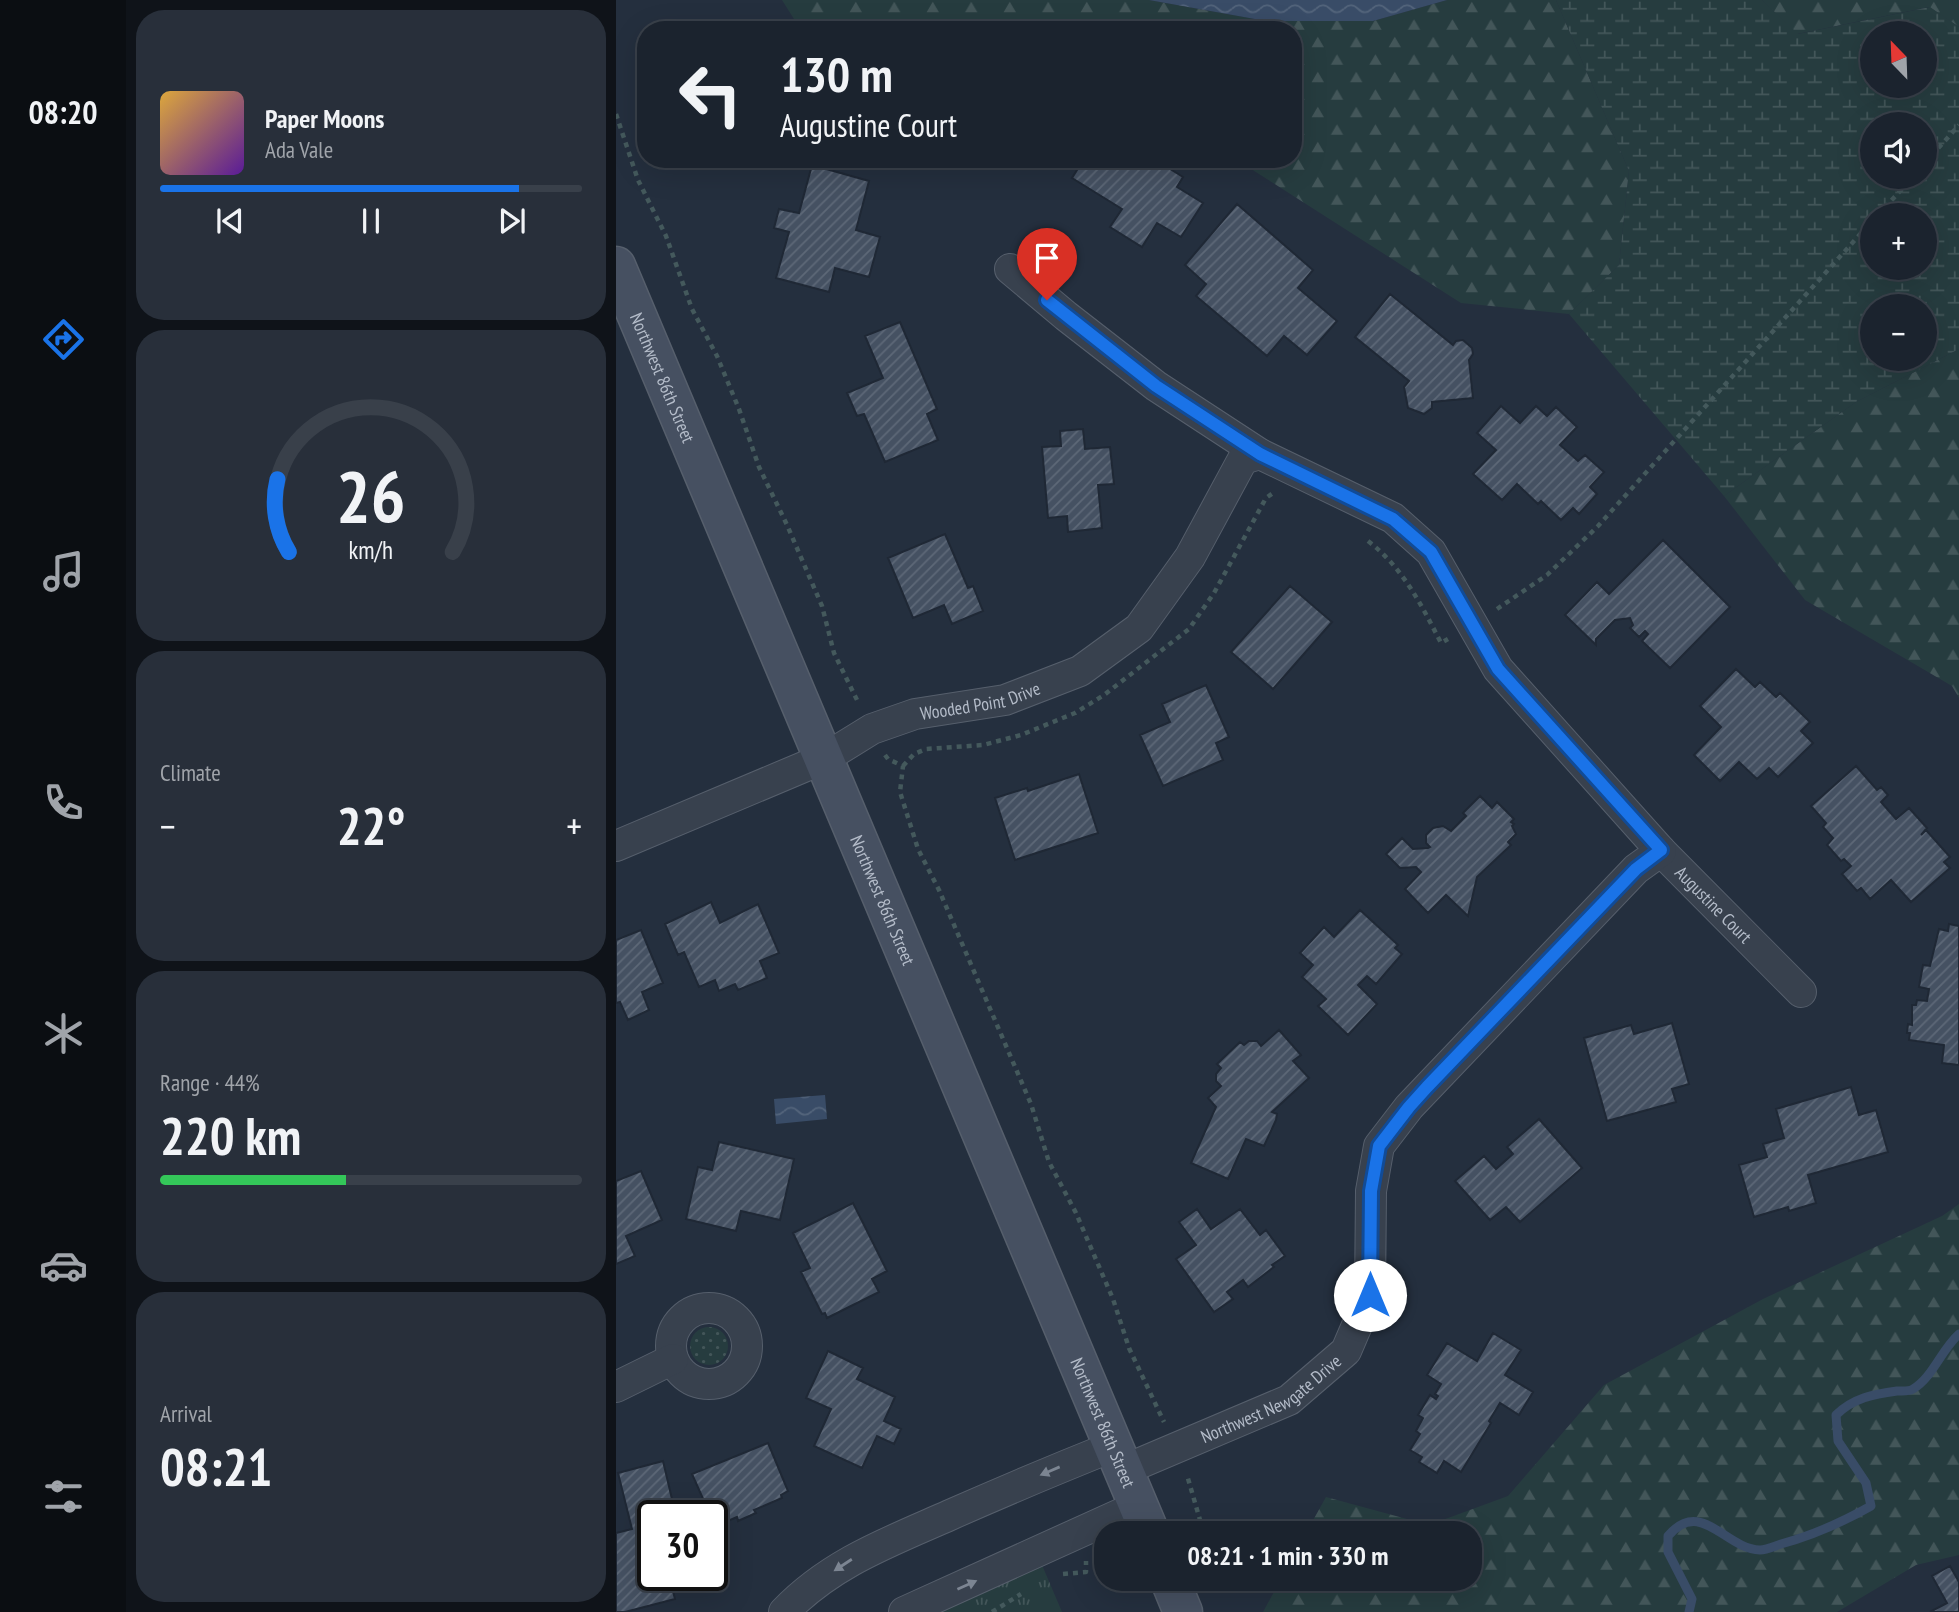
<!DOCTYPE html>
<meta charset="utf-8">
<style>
body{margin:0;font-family:"PT Sans Narrow",sans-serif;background:#282f3a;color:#f1f3f6;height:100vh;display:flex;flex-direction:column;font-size:26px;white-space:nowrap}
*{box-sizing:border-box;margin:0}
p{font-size:23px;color:#a0a4aa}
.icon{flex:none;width:38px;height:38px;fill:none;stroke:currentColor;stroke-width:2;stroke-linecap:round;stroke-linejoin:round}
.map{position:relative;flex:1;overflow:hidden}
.side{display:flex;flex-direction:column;gap:10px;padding:10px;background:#0f1319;width:490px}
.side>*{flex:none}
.hud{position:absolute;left:21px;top:21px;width:665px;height:147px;border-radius:28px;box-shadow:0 7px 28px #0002,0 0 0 2px #39404a;background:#1b232e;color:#f1f3f6;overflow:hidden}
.needle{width:46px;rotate:337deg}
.tools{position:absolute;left:1244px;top:21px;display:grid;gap:14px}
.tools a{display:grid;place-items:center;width:77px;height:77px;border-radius:50%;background:#1b232e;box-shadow:0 7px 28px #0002,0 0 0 2px #39404a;font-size:35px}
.speed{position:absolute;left:21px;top:1500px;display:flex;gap:14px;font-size:35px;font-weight:700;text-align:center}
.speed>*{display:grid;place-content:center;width:91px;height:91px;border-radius:50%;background:#1b232e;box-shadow:0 7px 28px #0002,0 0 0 2px #39404a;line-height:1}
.speed .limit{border:4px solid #111;border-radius:10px;background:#fff;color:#111}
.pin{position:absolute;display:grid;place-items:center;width:60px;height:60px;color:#fff;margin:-72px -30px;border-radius:50% 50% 50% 0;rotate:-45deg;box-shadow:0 0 7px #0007}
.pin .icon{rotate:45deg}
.me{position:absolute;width:77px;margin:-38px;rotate:0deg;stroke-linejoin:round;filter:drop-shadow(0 0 5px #0008)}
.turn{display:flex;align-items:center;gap:24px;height:147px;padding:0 28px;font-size:32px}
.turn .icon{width:91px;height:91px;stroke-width:2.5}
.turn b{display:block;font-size:49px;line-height:60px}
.big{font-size:52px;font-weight:700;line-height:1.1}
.side .card{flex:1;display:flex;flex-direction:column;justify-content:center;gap:10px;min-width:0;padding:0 24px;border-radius:28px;background:#282f3a}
.side .dial{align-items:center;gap:0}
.dial svg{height:182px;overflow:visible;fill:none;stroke:#39404a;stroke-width:7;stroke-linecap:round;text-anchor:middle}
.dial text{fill:#f1f3f6;stroke:none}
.song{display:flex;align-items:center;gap:21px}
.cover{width:84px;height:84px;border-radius:10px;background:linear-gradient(135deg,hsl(40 70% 55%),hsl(270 70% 35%))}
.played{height:7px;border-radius:4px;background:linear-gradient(90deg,#1a73e8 85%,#39404a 85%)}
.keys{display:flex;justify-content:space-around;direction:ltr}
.heat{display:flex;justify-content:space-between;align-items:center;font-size:38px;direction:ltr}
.charge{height:10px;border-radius:5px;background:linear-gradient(90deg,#34c759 44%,#39404a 0)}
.trip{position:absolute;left:478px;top:1521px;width:388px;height:70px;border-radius:28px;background:#1b232e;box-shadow:0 7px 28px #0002,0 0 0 2px #39404a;font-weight:700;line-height:70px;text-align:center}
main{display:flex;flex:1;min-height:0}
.tab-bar{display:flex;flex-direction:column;width:126px;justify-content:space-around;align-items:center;background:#0b0e12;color:#a0a4aa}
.tab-bar .icon{width:49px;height:49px}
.tab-bar .on{color:#1a73e8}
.tab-bar b{font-size:32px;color:#f1f3f6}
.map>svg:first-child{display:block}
</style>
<main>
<nav class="tab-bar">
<b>08:20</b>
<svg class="icon on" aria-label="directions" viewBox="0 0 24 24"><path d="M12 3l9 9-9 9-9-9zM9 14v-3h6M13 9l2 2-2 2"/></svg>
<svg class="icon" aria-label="music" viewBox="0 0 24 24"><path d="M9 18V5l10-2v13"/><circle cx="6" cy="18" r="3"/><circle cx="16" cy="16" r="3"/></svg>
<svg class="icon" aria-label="phone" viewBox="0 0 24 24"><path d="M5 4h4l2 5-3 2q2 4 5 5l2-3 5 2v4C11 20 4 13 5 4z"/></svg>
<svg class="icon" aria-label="climate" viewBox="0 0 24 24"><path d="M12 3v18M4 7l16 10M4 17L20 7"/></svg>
<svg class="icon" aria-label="car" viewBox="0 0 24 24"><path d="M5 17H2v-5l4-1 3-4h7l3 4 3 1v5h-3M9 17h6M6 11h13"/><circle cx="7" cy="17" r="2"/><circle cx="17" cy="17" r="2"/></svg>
<svg class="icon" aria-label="filters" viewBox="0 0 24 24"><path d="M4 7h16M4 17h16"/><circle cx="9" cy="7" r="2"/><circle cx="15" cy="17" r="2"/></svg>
</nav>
<section class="side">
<div class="card">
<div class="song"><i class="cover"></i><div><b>Paper Moons</b><p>Ada Vale</p></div></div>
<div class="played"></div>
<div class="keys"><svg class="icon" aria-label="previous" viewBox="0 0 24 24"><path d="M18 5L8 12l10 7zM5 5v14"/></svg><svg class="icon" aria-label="pause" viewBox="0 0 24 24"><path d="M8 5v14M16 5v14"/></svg><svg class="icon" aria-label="next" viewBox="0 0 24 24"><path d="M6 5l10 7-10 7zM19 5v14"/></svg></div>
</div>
<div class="card dial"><svg viewBox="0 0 100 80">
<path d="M14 69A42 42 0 1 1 86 69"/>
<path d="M14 69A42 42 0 0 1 9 37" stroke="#1a73e8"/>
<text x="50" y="56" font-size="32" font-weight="700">26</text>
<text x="50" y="72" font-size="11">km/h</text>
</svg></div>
<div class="card"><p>Climate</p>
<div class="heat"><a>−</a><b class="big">22°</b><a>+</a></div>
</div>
<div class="card"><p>Range · 44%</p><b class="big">220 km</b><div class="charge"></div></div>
<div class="card"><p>Arrival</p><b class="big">08:21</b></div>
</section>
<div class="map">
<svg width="1343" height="1612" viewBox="0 0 1343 1612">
<defs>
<pattern id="grass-tufts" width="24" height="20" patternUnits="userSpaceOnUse" patternTransform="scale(1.75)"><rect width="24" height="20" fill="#263c3f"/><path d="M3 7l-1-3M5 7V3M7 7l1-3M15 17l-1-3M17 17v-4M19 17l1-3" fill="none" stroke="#435659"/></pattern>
<pattern id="forest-firs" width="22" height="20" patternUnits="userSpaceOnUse" patternTransform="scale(1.75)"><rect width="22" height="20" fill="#263c3f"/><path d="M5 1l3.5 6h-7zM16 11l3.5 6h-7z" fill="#435659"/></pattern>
<pattern id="wetland-marsh" width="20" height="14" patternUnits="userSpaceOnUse" patternTransform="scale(1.75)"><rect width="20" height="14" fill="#263c3f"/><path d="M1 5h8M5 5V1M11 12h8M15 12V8" fill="none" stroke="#435659"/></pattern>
<pattern id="park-dots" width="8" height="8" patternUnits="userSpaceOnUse" patternTransform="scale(1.75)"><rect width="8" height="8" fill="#263c3f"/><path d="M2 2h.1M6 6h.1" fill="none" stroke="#435659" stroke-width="1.8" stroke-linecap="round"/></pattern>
<pattern id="water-waves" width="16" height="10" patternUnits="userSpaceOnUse" patternTransform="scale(1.75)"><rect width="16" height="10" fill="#394c67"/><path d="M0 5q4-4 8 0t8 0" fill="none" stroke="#53647b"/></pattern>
<pattern id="building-hatch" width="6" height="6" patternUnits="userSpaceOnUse" patternTransform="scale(1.75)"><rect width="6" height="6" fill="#455162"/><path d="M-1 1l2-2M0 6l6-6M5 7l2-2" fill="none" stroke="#5d6877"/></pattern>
</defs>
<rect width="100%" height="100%" fill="#242f3e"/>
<path fill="url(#grass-tufts)" d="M426,1565L446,1612H313Z"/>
<path fill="url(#forest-firs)" d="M166,0H533L650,21H757L831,0H940L1013,171L1003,265L953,314L845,303L621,160L677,159V30H185Z
M1146,0H1343V27L1313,7L1181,34Z
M1343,349V698L1336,686L1189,600L1108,496L1240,402Z
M1343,1204V1555L1300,1565L1221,1612H647L665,1579L854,1578V1533H690L710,1497L813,1525L892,1496L988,1385L1147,1299L1326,1216Z"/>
<path fill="url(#wetland-marsh)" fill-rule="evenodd" d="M940,0H1146L1182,34L1314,7L1343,27V349L1240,402L1108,496L953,314L1003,265L1013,171ZM1256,33H1309V86H1256ZM1256,124H1309V177H1256ZM1256,215H1309V268H1256ZM1256,306H1309V359H1256Z"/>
<path fill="url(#park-dots)" d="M74 1346a19 19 0 1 1 38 0a19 19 0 1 1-38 0Z"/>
<path fill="url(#water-waves)" d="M533,0H831L757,21H650Z
M209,1095L211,1119L160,1124L158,1099Z"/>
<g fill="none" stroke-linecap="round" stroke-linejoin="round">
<path stroke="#394c67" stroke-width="9" d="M1073,1612L1076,1599L1052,1552V1536C1085,1497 1109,1549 1144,1550C1150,1550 1159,1546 1165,1544C1198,1535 1225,1523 1255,1506L1250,1483L1222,1441L1220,1415C1237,1398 1258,1394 1281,1391C1286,1391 1292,1392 1297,1389C1317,1377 1325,1350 1343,1334"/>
</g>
<path fill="url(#building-hatch)" stroke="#1f2835" stroke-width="2" d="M468,159H538L567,177L561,187L587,203L565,237L541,223L526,247L494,227L506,209L456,178Z
M196,165L253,181L240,230L264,237L253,277L219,268L213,292L160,278L173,232L158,228L163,209L183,213Z
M621,204L697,270L682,288L721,321L691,355L668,336L651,356L580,296L590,284L569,265Z
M774,294L837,345L840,341L847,340L856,348L857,354L853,360L857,398L816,402V408L808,414L792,408L788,387L793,381L739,337Z
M284,322L321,409L311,414L322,440L269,462L248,414L241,416L231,393L267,378L249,336Z
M885,406L904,423L920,406L931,416L940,407L961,427L944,445L962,461L969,455L988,472L974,487L981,494L963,514L957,508L945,520L925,501L922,504L901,484L886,500L857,474L880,450L861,433Z
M467,429L469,449L494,447L498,484L482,485L486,528L452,532L451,516L432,518L426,447L445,446L444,431Z
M329,534L352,588L357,586L367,611L336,624L328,605L297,618L272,558Z
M1047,540L1114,607L1054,668L1026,641L1032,634L1029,631L1023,637L1014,628L1017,625L1014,618L999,620L980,639V645L949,615L981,582L993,594Z
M674,586L716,622L657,689L615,652Z
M1120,669L1139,687L1144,682L1160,697L1164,693L1194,722L1185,731L1197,743L1162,777L1153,768L1141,779L1123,762L1104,781L1078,755L1105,727L1084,706Z
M590,685L613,737L600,743L607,760L547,786L524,735L554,722L546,704Z
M1240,766L1261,790L1265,787L1272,795L1265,802L1280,819L1293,808L1311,828L1305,835L1310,830L1334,857L1328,862L1334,868L1295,902L1275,880L1254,899L1245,888L1241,891L1226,874L1235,866L1228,859L1225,861L1211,845L1217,838L1207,827L1210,823L1195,806Z
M463,774L482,833L399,860L379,798L411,788L412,791Z
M864,796L876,808L881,802L898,819L895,822L898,824L896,826L900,834L892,842L895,845L861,877L852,916L830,895L812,913L789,889L805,872L800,867L784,868L770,854L786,838L797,849L812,848L814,847L810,843V835L817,828L827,826L835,831L850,816L847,813Z
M95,902L104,923L142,904L163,953L144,961L151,978L122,990L119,984L103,991L99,980L83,987L68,952L62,955L49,924Z
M744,910L782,945L779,948L786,954L760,984L751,976L742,985L761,1004L732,1035L702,1006L710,999L686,977L697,965L684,953L708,927L718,937Z
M1333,924L1343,926V1065L1326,1063L1328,1045L1293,1040L1294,1033H1291L1292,1024L1296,1025V1005H1300L1301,1000L1311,1001L1313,989L1303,987L1307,965L1314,966L1323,929L1332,931Z
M25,930L47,983L26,992L33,1010L12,1020L4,1002L0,1003V940Z
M1056,1023L1073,1084L1056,1089L1060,1102L991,1121L968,1038L1015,1025L1018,1034Z
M663,1030L685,1055L677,1061L693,1078L656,1112L661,1114L660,1120L648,1146L630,1139L612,1179L575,1163L600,1107L592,1098L605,1086L600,1081V1074L605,1068L601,1064L624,1042L628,1045L633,1041H641L645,1046Z
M1235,1087L1243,1115L1260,1110L1272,1152L1192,1175L1200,1203L1173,1211L1172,1207L1138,1217L1123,1165L1151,1157L1147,1144L1168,1138L1160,1109Z
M923,1119L966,1168L904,1222L890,1207L874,1220L839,1181L868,1156L880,1169L897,1154L891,1147Z
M103,1142L178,1159L164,1220L125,1211L120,1231L70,1219L82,1167L96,1170Z
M25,1171L46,1220L10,1236L19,1256L0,1264V1181Z
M237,1203L271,1271L256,1279L263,1292L211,1318L209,1313L206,1314L185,1272L194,1268L177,1233Z
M581,1209L595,1229L624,1209L644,1235L650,1230L669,1256L656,1265L658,1267L632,1287L627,1280L611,1292L617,1299L598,1312L560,1259L580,1245L563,1222Z
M877,1333L905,1350L889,1375L917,1392L903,1415L884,1403L873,1421L875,1423L845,1472L828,1461L821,1473L803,1462L806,1457L794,1450L804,1434L800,1431L807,1418L802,1415L814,1395L820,1399L822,1396L819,1394L825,1384L811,1375L831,1343L861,1361Z
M212,1351L247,1368L241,1379L279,1397L268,1421L285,1429L278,1444L261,1436L246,1468L198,1446L215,1409L190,1398Z
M152,1443L172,1491L165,1495L166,1498L138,1510L140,1513L122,1521L121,1517L112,1521L105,1505L92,1510L76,1474Z
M47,1461L60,1516H37V1547L32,1548L37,1575H53L59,1599L9,1612H0V1533L16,1529L2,1473Z
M1334,1566L1343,1582V1612H1314L1331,1603L1316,1576Z"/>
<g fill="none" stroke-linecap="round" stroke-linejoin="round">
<defs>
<g id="street">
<path id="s1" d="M394,269L450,316L540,386L644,454L777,518L815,552L882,669L1045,851L1185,992"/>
<path id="s2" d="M0,846L209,758L256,729L299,714L389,700L464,671L523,628L574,557L627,459L644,454"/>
<circle cx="93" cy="1346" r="38"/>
<path d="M0,1387L57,1359"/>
<path id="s3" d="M508,1470L673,1400L730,1351L754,1295L755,1191L763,1146L793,1107L1020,869L1045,851"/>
<path d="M168,1612C215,1563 273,1542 334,1515C388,1491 443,1468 498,1446"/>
<path d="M288,1612L522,1506"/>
</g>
<g id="secondary">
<path id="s4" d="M0,266L534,1533"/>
<path d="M553,1578L567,1612"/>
</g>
</defs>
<use href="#street" stroke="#565f6c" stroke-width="32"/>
<use href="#secondary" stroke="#565f6c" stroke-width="41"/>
<path stroke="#44595c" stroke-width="4.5" stroke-dasharray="5 5" stroke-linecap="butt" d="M0,114L22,180L50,236L76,309L101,356L123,409L143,467L171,525L206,606L218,653L243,704
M1309,163L1343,125
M1262,215L1297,177
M752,541C787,568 805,604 825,643L832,639
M881,609L931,575L982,526L1256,221
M269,755L272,759L287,766L284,792L302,849L323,890L415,1104L433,1162L460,1213L497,1299L513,1348L548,1422
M287,766L298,754L310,749L367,745L405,735L459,713L488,695L573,629L598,593L650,498L657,493
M563,1526L584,1520L571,1475
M447,1574L470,1572V1561
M376,1612L405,1594"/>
<use href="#street" stroke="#38414e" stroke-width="30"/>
<use href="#secondary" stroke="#465061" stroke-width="38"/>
</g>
<defs><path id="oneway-solid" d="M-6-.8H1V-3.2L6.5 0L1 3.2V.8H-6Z" transform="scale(1.75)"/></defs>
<g fill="#7c8592">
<use href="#oneway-solid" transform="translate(434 1471) rotate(157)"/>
<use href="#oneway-solid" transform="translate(227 1565) rotate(147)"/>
<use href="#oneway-solid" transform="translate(351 1585) rotate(-24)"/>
</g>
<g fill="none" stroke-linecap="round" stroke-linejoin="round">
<defs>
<path id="route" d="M431,300L540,386L644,454L777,519L815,552L882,669L1045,850L1020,869L811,1087L793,1107L763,1146L755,1191L754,1295"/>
</defs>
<use href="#route" stroke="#114b97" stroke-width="18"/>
<use href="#route" stroke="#1a73e8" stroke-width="12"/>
</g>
<g text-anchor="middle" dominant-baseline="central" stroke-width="7" stroke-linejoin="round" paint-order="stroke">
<g font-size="18" fill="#b4bcc9" stroke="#1d2633">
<text stroke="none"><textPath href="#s4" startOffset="121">Northwest 86th Street</textPath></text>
<text stroke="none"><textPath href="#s2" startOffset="394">Wooded Point Drive</textPath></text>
<text stroke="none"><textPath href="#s4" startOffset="688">Northwest 86th Street</textPath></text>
<text stroke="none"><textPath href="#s1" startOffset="964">Augustine Court</textPath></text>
<text stroke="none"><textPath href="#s3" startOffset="164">Northwest Newgate Drive</textPath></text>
<text stroke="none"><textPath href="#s4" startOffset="1255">Northwest 86th Street</textPath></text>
</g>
</g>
</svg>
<div class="tools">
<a><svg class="needle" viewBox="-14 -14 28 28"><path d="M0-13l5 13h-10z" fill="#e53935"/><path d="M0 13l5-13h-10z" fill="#a0a4aa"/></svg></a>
<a><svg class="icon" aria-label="sound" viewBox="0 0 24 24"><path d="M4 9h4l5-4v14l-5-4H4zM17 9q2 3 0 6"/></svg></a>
<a>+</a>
<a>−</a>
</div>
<div class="speed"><div class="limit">30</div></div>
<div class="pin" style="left:431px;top:300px;background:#d93025"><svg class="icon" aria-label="arrive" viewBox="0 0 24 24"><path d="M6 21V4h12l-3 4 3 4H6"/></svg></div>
<svg class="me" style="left:754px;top:1295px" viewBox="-20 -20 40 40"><circle r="19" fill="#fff"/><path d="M0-13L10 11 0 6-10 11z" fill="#1a73e8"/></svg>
<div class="trip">08:21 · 1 min · 330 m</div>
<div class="hud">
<div class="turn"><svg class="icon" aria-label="left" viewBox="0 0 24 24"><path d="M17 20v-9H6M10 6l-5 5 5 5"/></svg><div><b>130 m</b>Augustine Court</div></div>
</div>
</div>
</main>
